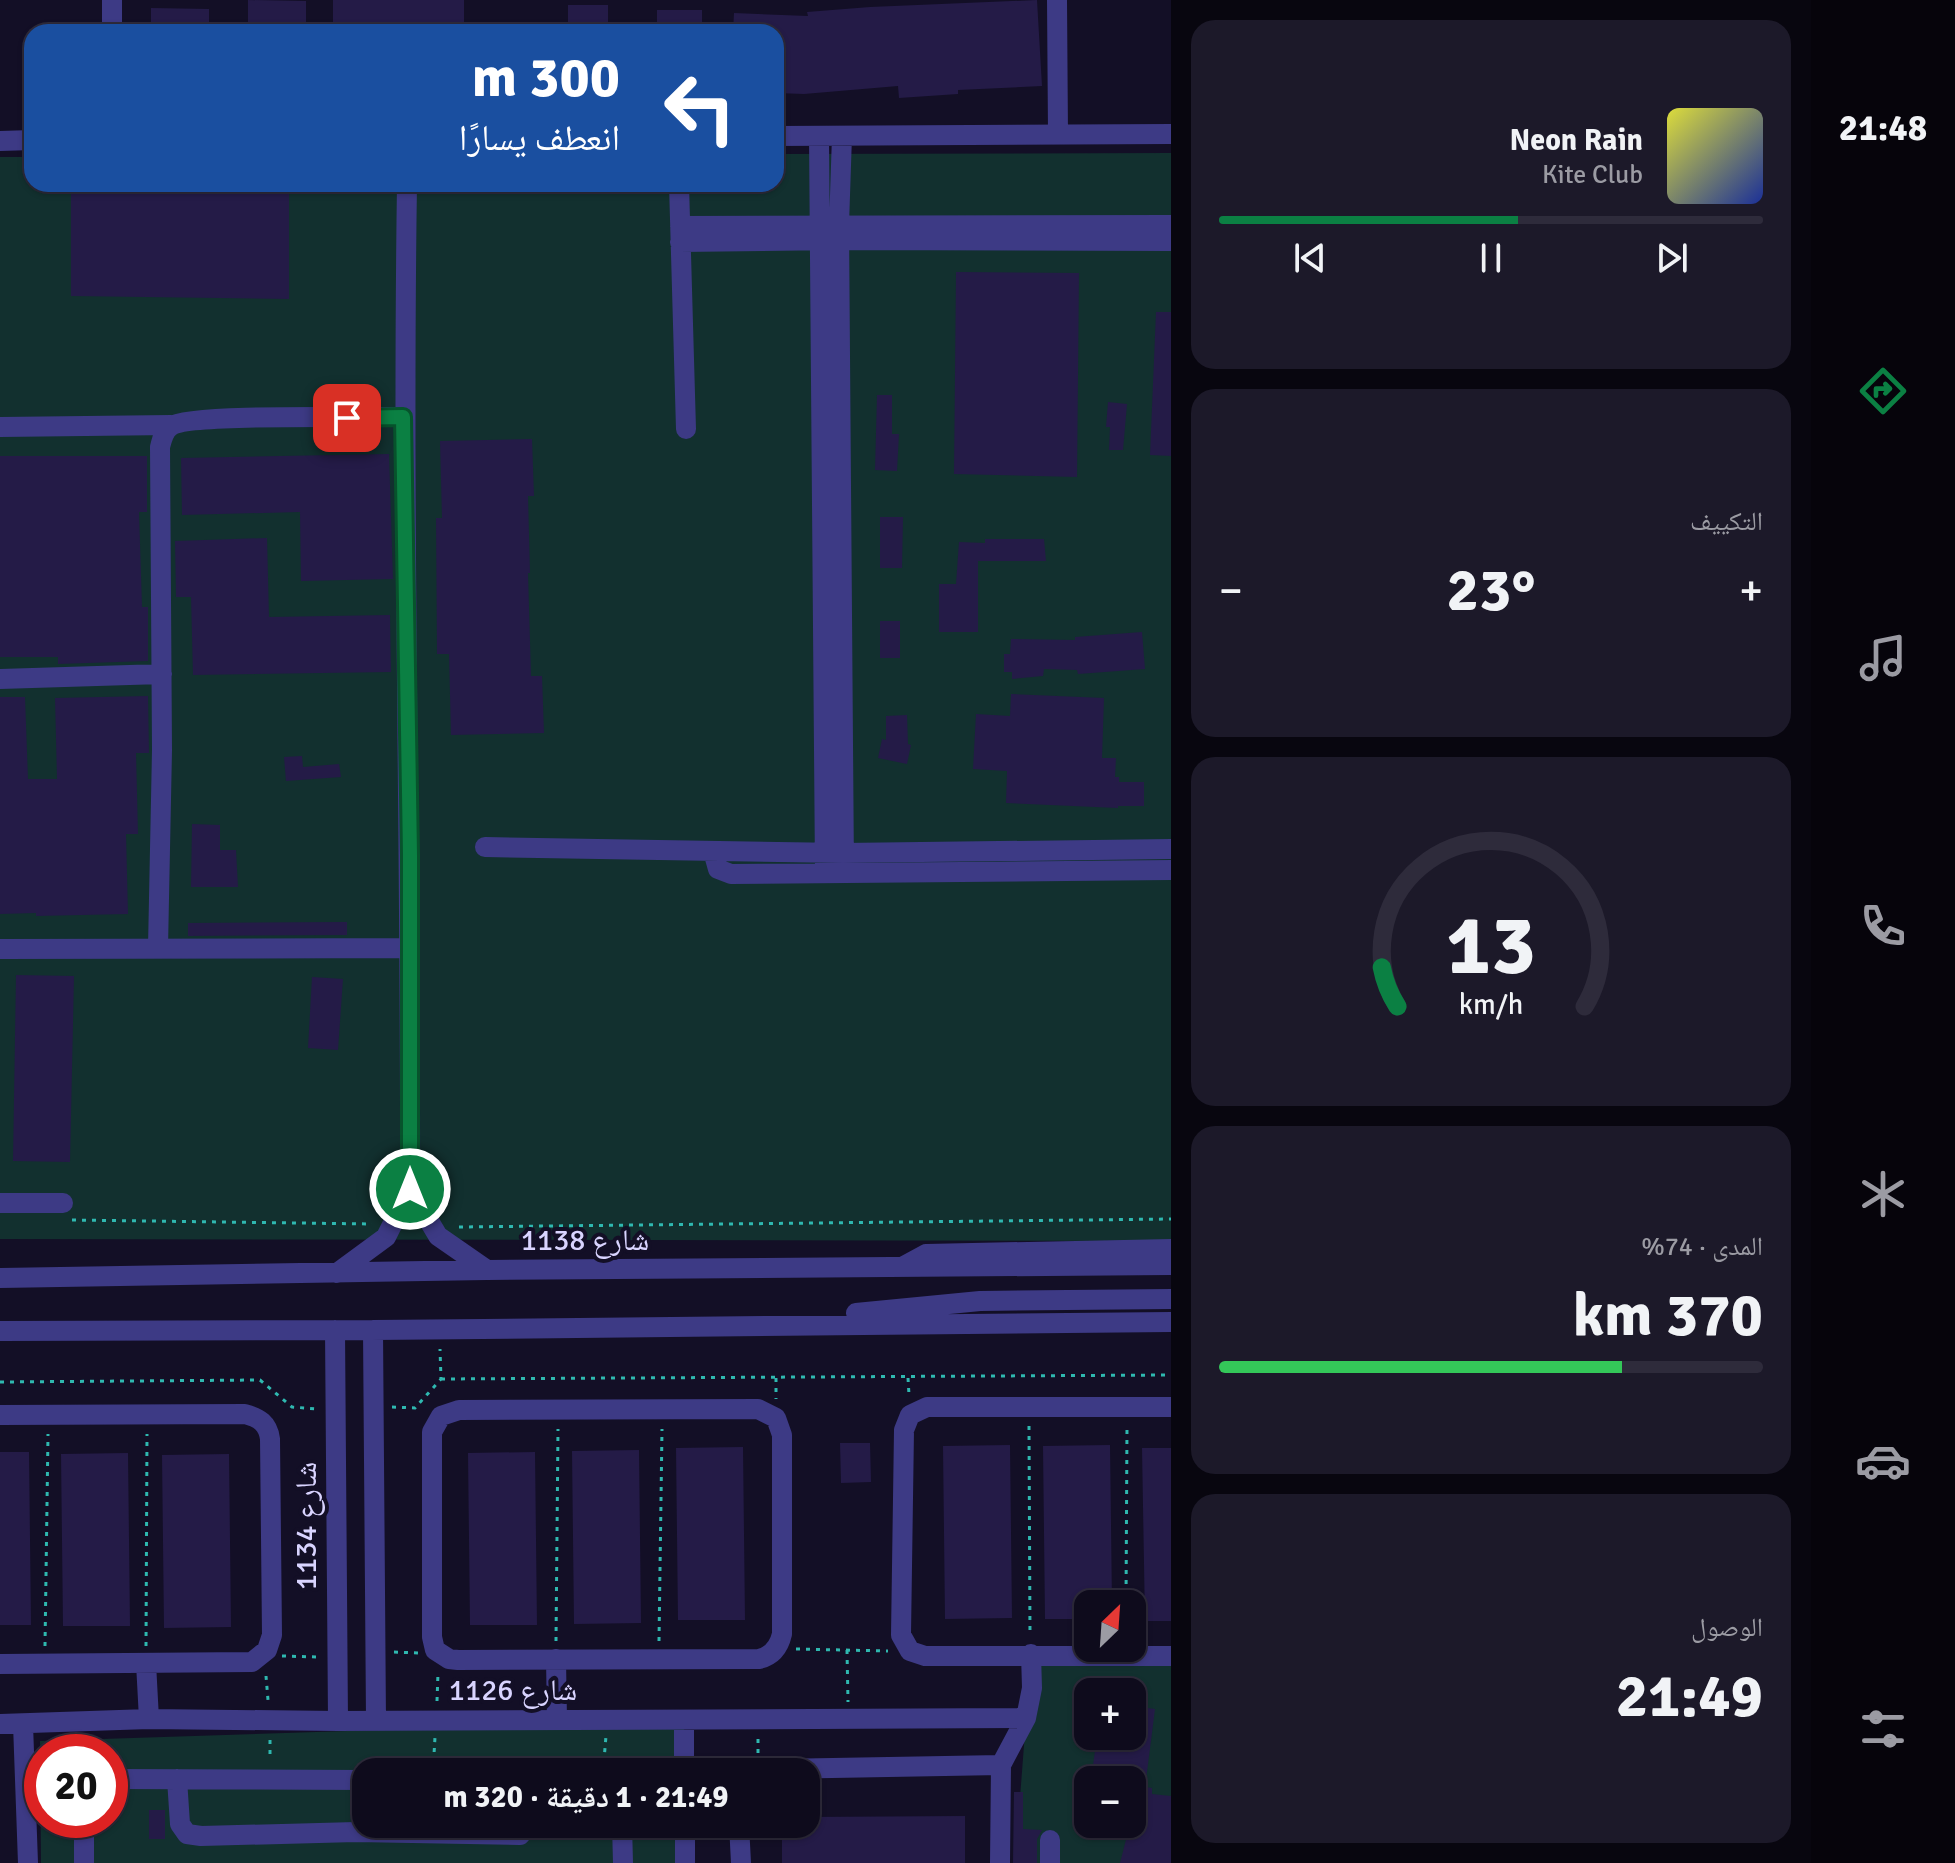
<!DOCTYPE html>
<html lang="ar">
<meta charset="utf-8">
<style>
body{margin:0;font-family:Signika,"Noto Naskh Arabic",sans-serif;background:#1c1929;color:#f1f3f6;direction:rtl;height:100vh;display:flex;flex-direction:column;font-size:30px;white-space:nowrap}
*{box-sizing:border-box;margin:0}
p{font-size:26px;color:#9b9ba3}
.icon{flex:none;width:44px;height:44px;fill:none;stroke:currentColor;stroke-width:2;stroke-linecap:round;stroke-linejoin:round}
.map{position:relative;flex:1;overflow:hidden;direction:ltr}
.panel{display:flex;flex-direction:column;gap:20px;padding:20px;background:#08060f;width:640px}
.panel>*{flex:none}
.top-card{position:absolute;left:24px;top:24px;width:760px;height:168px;border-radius:24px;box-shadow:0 2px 6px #0004,0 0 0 2px #2e2b3b;direction:rtl;background:#1a4fa0;color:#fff;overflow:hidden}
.needle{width:52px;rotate:25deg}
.controls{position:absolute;left:1074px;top:1590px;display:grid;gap:16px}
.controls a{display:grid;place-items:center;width:72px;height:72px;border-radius:16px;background:#0e0b1c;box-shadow:0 2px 6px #0004,0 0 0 2px #2e2b3b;font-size:40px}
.speed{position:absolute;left:24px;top:1734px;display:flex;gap:16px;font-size:40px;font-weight:700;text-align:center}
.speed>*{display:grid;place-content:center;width:104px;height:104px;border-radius:50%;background:#0e0b1c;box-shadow:0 2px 6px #0004,0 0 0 2px #2e2b3b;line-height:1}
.speed .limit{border:12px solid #d22;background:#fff;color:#111}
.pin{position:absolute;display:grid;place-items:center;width:68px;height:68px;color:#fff;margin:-34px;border-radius:16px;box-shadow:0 4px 12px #0006}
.me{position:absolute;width:88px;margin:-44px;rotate:0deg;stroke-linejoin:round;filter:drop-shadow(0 0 6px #0008)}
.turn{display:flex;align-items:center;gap:28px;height:168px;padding:0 32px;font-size:36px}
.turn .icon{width:104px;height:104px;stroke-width:2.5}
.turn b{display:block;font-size:56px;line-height:68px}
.big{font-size:60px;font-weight:800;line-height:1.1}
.panel .widget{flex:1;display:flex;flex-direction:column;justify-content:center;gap:12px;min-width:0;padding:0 28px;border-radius:24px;background:#1c1929}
.panel .dial{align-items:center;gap:0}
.dial svg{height:208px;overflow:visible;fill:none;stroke:#2e2b3b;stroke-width:7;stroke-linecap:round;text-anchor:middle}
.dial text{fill:#f1f3f6;stroke:none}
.song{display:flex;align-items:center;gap:24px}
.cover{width:96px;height:96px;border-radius:12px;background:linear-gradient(135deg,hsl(60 70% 55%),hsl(230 70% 35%))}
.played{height:8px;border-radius:4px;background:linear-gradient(90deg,#0b8043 55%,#2e2b3b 55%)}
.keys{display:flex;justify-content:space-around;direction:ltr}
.heat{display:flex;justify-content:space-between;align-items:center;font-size:44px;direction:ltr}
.charge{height:12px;border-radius:6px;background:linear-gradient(90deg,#34c759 74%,#2e2b3b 0)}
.trip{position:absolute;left:352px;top:1758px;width:468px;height:80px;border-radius:24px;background:#0e0b1c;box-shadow:0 2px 6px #0004,0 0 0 2px #2e2b3b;font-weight:800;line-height:80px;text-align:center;direction:rtl}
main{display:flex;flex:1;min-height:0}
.tab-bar{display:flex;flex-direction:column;width:144px;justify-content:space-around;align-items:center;background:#06040b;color:#9b9ba3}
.tab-bar .icon{width:56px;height:56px}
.tab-bar .on{color:#0b8043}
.tab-bar b{font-size:36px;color:#f1f3f6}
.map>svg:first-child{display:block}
</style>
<main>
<nav class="tab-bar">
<b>21:48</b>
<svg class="icon on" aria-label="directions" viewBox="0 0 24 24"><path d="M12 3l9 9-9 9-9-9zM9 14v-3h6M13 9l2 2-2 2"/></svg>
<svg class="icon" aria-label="music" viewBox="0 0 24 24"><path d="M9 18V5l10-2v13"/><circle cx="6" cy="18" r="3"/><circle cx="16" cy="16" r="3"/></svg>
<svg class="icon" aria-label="phone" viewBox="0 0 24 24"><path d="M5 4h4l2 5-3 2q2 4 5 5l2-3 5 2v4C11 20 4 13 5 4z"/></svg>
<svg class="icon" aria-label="climate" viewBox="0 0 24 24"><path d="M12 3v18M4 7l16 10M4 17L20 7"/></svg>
<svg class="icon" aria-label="car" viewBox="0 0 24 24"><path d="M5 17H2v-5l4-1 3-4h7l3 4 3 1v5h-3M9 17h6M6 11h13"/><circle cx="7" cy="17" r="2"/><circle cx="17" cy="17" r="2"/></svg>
<svg class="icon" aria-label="filters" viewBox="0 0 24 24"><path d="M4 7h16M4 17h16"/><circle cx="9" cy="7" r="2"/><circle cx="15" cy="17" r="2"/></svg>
</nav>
<section class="panel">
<div class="widget">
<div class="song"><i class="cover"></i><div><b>Neon Rain</b><p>Kite Club</p></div></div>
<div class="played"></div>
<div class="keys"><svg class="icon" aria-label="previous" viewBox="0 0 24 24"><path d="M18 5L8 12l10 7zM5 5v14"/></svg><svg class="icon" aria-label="pause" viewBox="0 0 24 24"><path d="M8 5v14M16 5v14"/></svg><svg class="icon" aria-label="next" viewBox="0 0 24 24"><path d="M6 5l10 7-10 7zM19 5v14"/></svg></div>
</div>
<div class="widget"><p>التكييف</p>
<div class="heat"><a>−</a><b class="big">23°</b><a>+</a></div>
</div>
<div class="widget dial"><svg viewBox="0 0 100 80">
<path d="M14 69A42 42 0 1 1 86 69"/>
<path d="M14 69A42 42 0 0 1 8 54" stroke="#0b8043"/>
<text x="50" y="56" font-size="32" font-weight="700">13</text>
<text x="50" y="72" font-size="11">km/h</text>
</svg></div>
<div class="widget"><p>المدى · 74%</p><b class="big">370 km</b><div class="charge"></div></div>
<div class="widget"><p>الوصول</p><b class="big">21:49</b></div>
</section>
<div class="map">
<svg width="1171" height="1863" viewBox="0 0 1171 1863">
<rect width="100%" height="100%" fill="#130f26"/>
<path fill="#12302f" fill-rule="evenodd" d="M1171,153V1241L0,1239V157H32V184H776V154Z
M1171,1653V1863H1015L1031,1654ZM1088,1692H1132V1736H1088ZM1088,1780H1132V1824H1088Z
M684,1720L685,1772H366V1824H686V1863H41L40,1741ZM42,1752H110V1820H42Z"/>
<path fill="#241b47" d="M248,0L306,1V32H248Z
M333,0H464V32H333Z
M1037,0L1042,86L958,90V94L899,98L898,86L804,94L776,93V32H733L734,13L808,16L807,12L870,7Z
M568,5H608V32H568Z
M151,8L209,9V32H151Z
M657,10H702V32H657Z
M71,184L289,187V299L71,296Z
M956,272L1079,273L1077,477L954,474Z
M1156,312H1171V456L1150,455Z
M877,395H892V434H899L897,471L875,470Z
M1108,402L1127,404L1123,450H1109L1110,427H1106Z
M532,439L534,496H528L530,573H528L531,676H542L544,733L451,735L449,654H437L436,518H442L440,441Z
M389,454L393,579L301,581L300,512L182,515L181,458Z
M0,456H147V512H139L142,607H148V661L58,664V657H0Z
M880,517H903L902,568H880Z
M267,538L269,617L390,615L391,672L193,675L191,597H176L175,541Z
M985,539H1044L1046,561H978V632H939V584H956L959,542L985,543Z
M880,621H900V658H880Z
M1142,632L1145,669L1078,674L1077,670L1044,669L1043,676L1012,679V672H1004V654H1010L1011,639L1075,640V637Z
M1011,694L1104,698L1102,758H1116L1115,777H1119V782H1144V806H1118V808L1006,803L1007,771L973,769L976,714L1010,716Z
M148,696L149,753H136L138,834H126L128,914L36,916V913L0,914V697H25L28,779H57L55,698Z
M907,715L908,744L911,745L907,764L878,758L882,739L886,740V716Z
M302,756L303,767L339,764L341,777L286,781L284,757Z
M192,824L220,825V850H236L238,887H191Z
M347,922V935L188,936V923Z
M16,975L74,976L70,1162L13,1161Z
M312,977L343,979L338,1050L308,1048Z
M840,1443H870L871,1482L841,1483Z
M1010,1445L1012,1618L945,1619L943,1446Z
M1110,1445L1112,1604H1088V1619H1045L1043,1446Z
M743,1447L745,1620H678L676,1448Z
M1142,1448H1171V1621H1145Z
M639,1450L641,1623L574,1624L572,1451Z
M0,1452H29L31,1625H0Z
M535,1452L537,1625H470L468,1453Z
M128,1453L130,1626H63L61,1454Z
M229,1454L231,1627L164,1628L162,1455Z
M1132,1706L1155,1709L1146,1780H1091L1097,1736H1132Z
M1139,1786L1152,1788V1794L1171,1796V1863H1120L1130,1824H1132Z
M1014,1792H1023V1829L1042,1830L1037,1839V1863H1013Z
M149,1810H165V1839H149Z
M965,1816V1863H782V1824H806V1817Z
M543,1824H565V1839H543Z"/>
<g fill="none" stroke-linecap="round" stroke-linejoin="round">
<path stroke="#2fb8b0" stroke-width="3" stroke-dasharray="4 6" stroke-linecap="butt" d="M72,1220L372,1224
M459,1227L1171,1219
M776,1378V1399
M908,1378L909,1395
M441,1379L1171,1375
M0,1382L260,1380L292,1407L318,1409
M392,1407L415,1408L441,1379L440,1349
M1029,1426L1030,1635
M1126,1604L1127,1426
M556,1641L558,1429
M659,1641L662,1429
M45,1646L48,1434
M146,1646L147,1434
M796,1649L888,1651
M847,1650L848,1702
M394,1652L418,1653
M282,1656L319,1657
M266,1676L268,1700
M437,1701L438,1673
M758,1739V1755
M97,1740L99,1752
M270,1740V1760
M433,1772L435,1737
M603,1772L606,1736"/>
<path stroke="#3d3a85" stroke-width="20" d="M112,0V32
M1057,0L1058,134
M776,136L1171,134
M819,136L825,872
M842,136L839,225L844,872
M0,141L32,140
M679,184L686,429
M680,226L1171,225
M680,242L839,240L1171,241
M0,427L171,425
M0,679L162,674
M485,847L843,853L1171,849
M713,851L718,869L731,874L1171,870
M158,948L162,750L160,447C162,439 164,430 171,426C190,413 368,418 403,417
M0,949L410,948
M410,1189L438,1236L487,1270
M0,1203H63
M902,1267L926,1254L1171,1249
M337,1273L386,1237L410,1189C411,854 402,519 407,184
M0,1278L487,1270L1171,1265
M856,1313L980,1301L1171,1299
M335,1330L338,1721
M373,1330L376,1721
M0,1331L373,1330L1171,1322
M1171,1407H927L910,1415L904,1430L901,1635L910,1651L925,1656H1171
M758,1409L776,1418L782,1435V1634C779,1647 772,1656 759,1659L458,1660L449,1659L435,1650L432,1637V1432L441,1416L459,1410Z
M0,1415L245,1414C259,1418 268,1423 270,1439L272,1635L267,1650L252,1662L0,1664
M556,1659L557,1720
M146,1663L149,1719
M0,1724L149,1719L338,1721L1026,1718
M23,1724L28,1863
M684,1772V1720
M756,1772L776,1769L1001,1765
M110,1779L366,1780
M177,1779L180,1824L187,1834L201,1836L356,1832L520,1835L530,1824
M622,1824L623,1863
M685,1824V1863
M739,1824L741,1863
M84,1863V1820
M1000,1863L1001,1765L1026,1718L1032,1688L1031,1654
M1050,1863V1840"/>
</g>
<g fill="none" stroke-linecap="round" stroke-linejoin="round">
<defs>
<path id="route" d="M347,418L403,417L410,855V1189"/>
</defs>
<use href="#route" stroke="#07532c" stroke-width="20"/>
<use href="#route" stroke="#0b8043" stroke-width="14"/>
</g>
<g text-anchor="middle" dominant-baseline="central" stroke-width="8" stroke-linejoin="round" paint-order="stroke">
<g font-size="30" fill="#d9d4ff" stroke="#130f26">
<text x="585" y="1240">شارع 1138</text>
<text transform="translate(306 1526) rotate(-90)">شارع 1134</text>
<text x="513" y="1690">شارع 1126</text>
</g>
</g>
</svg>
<div class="controls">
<a><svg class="needle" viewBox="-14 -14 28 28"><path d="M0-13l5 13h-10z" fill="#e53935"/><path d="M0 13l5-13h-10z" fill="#9b9ba3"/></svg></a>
<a>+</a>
<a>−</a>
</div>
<div class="speed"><div class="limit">20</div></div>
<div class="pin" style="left:347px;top:418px;background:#d93025"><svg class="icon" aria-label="arrive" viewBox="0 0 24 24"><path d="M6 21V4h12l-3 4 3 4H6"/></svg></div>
<svg class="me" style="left:410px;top:1189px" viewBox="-20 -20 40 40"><circle r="17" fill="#0b8043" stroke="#fff" stroke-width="3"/><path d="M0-11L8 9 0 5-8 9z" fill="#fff"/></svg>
<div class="trip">21:49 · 1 دقيقة · 320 m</div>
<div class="top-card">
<div class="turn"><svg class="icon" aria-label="left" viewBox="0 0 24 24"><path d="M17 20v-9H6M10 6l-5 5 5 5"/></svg><div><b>300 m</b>انعطف يسارًا</div></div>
</div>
</div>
</main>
